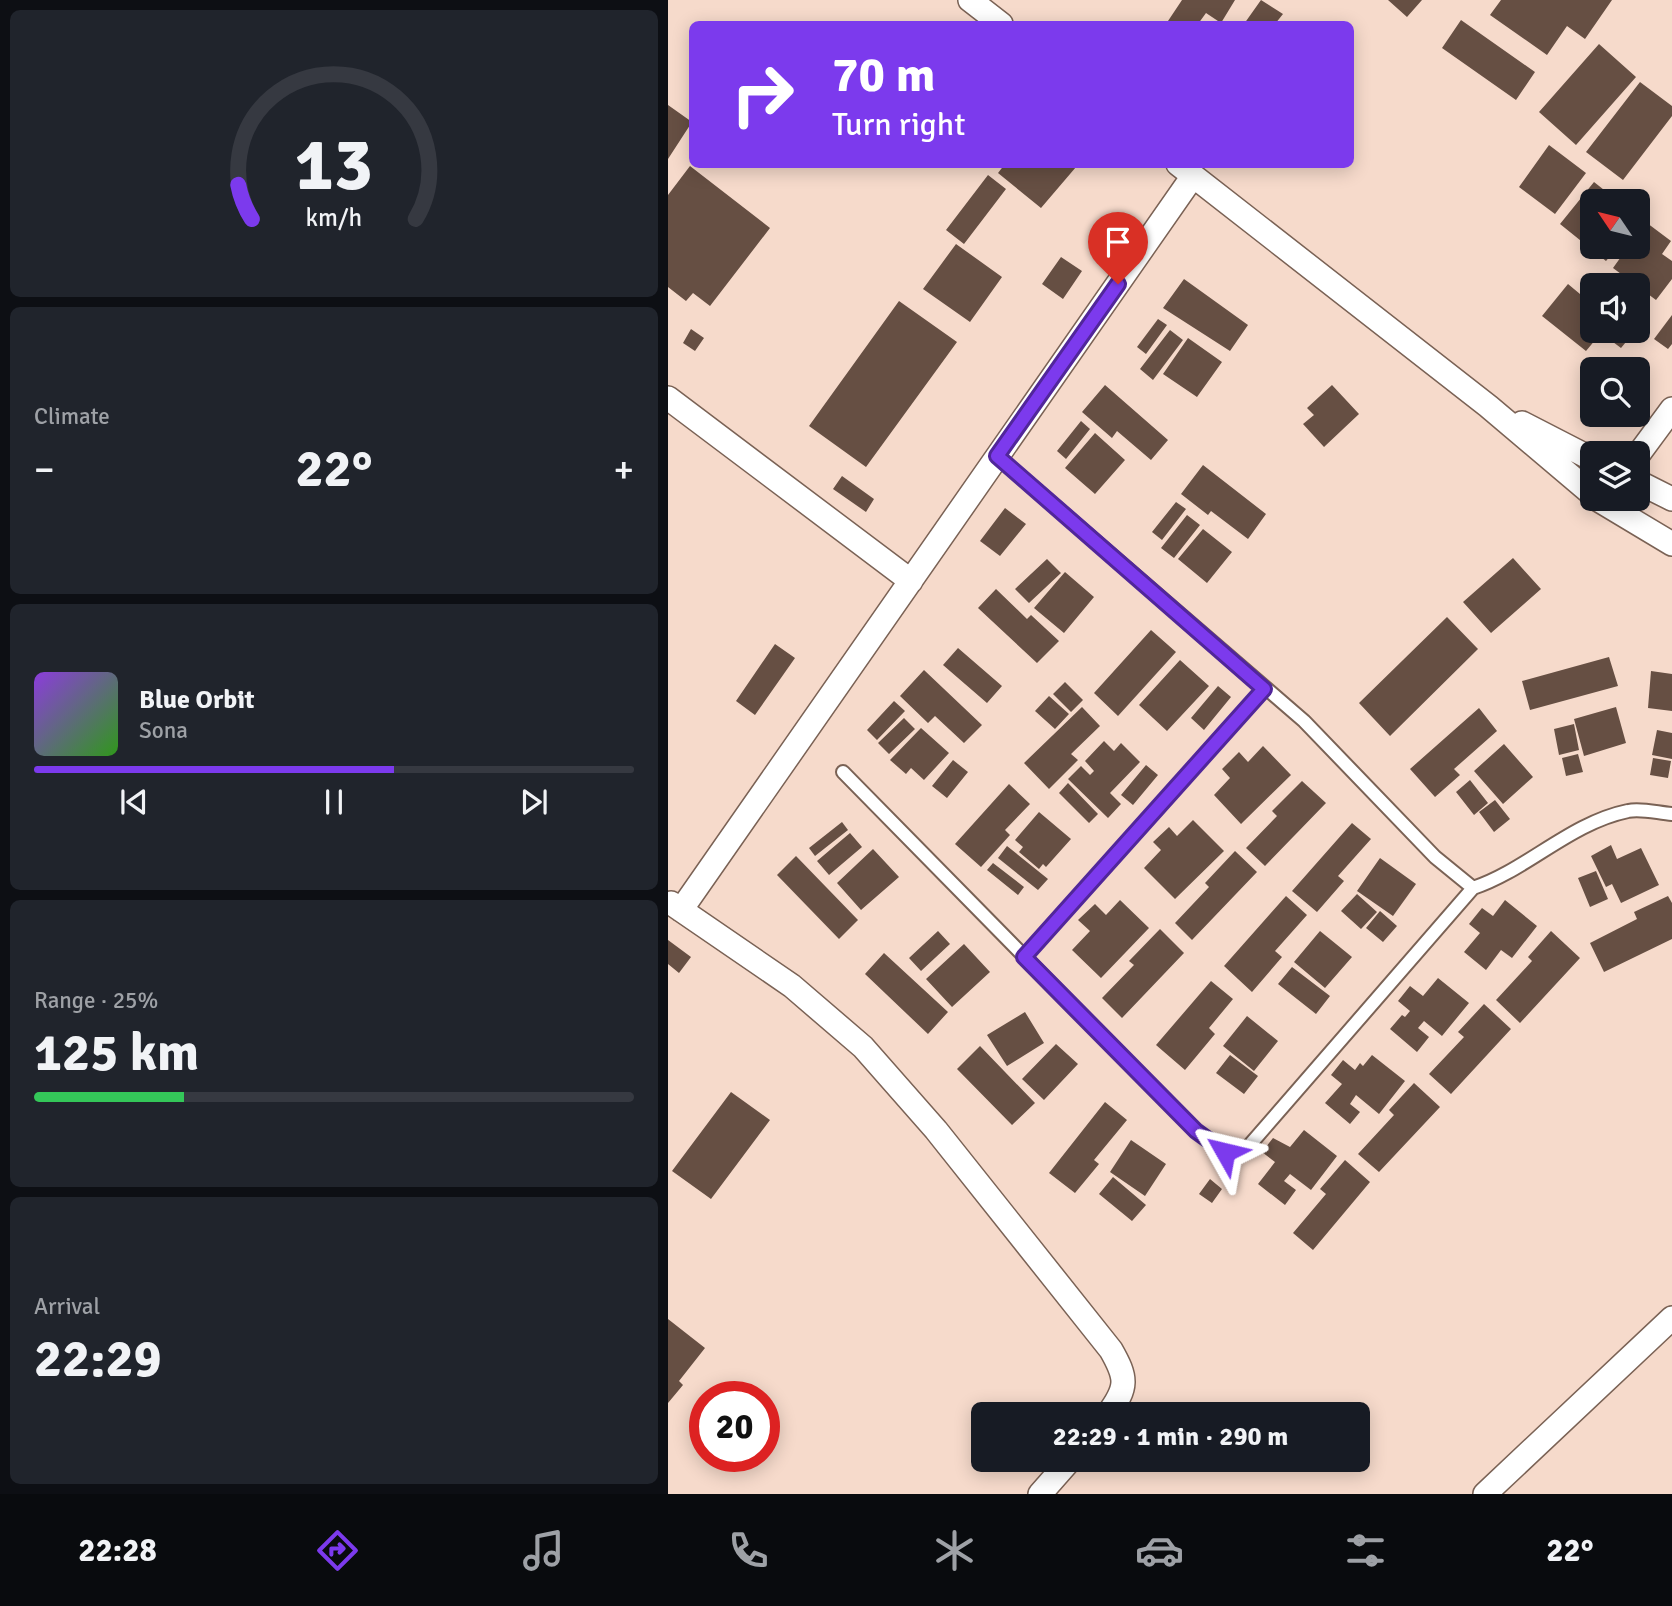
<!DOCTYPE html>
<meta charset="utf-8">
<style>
body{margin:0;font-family:Signika,sans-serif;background:#20242c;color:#f1f3f6;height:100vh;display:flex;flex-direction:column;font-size:26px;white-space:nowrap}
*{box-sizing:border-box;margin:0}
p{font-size:23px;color:#9ea1a6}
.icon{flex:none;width:38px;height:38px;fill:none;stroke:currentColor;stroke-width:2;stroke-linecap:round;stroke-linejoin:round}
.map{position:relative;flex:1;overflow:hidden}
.drawer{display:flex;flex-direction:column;gap:10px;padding:10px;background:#0d0f14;width:668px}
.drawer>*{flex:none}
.hud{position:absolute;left:21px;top:21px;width:665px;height:147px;border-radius:10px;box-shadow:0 4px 18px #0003;background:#7c3aed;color:#fff;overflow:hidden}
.needle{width:46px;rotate:305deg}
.fabs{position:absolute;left:912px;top:189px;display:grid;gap:14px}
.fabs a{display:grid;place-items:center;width:70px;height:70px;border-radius:10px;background:#171b24;box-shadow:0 4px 18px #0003;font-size:35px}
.speed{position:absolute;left:21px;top:1381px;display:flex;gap:14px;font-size:35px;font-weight:700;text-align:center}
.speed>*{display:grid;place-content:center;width:91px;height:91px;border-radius:50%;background:#171b24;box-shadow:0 4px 18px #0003;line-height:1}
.speed .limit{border:10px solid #d22;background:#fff;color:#111}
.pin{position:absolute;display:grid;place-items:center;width:60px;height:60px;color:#fff;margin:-72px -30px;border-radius:50% 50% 50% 0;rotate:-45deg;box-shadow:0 0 7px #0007}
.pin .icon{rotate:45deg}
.me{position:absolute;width:77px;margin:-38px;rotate:307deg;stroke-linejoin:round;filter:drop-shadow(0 0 5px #0008)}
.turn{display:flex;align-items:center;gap:24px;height:147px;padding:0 28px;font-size:32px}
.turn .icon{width:91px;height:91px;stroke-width:2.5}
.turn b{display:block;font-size:49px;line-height:60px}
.big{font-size:52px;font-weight:700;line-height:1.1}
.drawer .widget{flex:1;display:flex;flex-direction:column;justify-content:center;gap:10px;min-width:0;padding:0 24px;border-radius:10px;background:#20242c}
.drawer .dial{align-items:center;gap:0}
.dial svg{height:182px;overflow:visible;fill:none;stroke:#363941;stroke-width:7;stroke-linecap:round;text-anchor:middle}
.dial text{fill:#f1f3f6;stroke:none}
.song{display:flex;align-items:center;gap:21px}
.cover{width:84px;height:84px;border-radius:10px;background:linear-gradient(135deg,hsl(270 70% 55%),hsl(110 70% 35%))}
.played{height:7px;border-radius:4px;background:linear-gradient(90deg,#7c3aed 60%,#363941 60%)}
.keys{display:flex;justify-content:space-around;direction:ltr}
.heat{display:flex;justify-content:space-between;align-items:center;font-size:38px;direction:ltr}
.charge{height:10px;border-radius:5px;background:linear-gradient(90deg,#34c759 25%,#363941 0)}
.trip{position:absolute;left:303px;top:1402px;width:399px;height:70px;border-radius:10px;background:#171b24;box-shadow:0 4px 18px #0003;font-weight:700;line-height:70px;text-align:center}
.tab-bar{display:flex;height:112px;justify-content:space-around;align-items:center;background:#090b0e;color:#9ea1a6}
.tab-bar .icon{width:49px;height:49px}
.tab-bar .current{color:#7c3aed}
.tab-bar b{font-size:32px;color:#f1f3f6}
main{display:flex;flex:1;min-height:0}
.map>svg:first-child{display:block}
</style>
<main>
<section class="drawer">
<div class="widget dial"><svg viewBox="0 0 100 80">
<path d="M14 69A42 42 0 1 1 86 69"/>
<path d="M14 69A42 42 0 0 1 8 54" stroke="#7c3aed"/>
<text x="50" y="56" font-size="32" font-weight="700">13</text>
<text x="50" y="72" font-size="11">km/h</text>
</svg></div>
<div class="widget"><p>Climate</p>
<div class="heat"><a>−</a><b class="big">22°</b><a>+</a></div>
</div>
<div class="widget">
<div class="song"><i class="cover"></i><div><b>Blue Orbit</b><p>Sona</p></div></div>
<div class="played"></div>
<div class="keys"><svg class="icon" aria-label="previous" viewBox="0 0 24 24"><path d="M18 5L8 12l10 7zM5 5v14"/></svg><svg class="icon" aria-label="pause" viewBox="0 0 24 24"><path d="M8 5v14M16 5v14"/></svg><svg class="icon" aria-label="next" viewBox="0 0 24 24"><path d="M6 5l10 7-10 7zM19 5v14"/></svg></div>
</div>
<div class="widget"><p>Range · 25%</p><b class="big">125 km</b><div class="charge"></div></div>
<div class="widget"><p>Arrival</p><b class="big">22:29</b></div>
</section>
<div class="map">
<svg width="1004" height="1494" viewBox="0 0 1004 1494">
<rect width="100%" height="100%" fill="#f6dacb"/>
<path fill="#664f43" d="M514,0H567L553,23L538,13L530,24H498Z
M593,0L615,14L607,24H576Z
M720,0H754L739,17Z
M833,0H944L917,39L899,26L879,55L822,15Z
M793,20L867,72L848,100L774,48Z
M931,44L968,77L908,145L871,112Z
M972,82L1004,106V116L955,180L918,152Z
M0,105L24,122L0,159Z
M881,145L918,173L887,214L851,187Z
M337,164H405L408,167L373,208L330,173Z
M22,166L102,228L42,306L25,293L18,301L0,287V195Z
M320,175L338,189L296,244L278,230Z
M926,182L950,201H924V247H950L938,261L892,224Z
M979,223L1003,241L994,254L1004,261V279L988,300L945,268L960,247H970V235Z
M288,244L334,277L302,322L255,289Z
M393,257L414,271L395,299L374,284Z
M516,279L580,325L562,351L495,308Z
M922,282L924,331H967L953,348L933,333L918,351L874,316L900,284L912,294Z
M231,301L289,342L198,467L141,426Z
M1004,315V344L1000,349L986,339Z
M490,319L499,325L478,354L469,347Z
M23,329L36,338L27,351L15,343Z
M502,330L515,340L485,380L472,369Z
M520,338L554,362L529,397L495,374Z
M437,385L500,440L483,460L449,431L444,438L414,412Z
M664,385L691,414L656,447L635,424L646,415L639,408Z
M413,421L422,429L398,459L389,451Z
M427,433L457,460L427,494L397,468Z
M535,465L598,514L580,539L543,511L540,515L513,494Z
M174,476L206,499L198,512L165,489Z
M508,502L518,509L494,540L484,532Z
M337,508L358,524L332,556L312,541Z
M519,515L532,525L506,558L493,548Z
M535,529L564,552L539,583L510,559Z
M845,558L873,589L823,633L795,602Z
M379,559L393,573L361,603L347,589Z
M397,572L426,597L396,633L366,608Z
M328,589L359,619L363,615L391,641L369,663L310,608Z
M779,617L810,649L722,736L691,703Z
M483,630L508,652L450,716L426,693Z
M107,644L127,658L87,715L68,701Z
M290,648L334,686L319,703L275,665Z
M941,657L950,686L862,710L854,681Z
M512,660L541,686L499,731L471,705Z
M256,670L314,725L296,743L267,716L260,723L232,696Z
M983,671L1004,674V711L980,708Z
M397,682L415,700L403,712L385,694Z
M550,686L563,697L536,730L523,718Z
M381,696L401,714L387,729L367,711Z
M226,701L237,711L209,740L199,730Z
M414,707L432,726L403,754L410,760L381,789L356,763Z
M948,707L958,743L916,756L906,719Z
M811,708L829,731L786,769L792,775L767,797L742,769Z
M236,718L247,729L221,754L210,743Z
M906,724L911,750L891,755L886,729Z
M253,728L281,753L256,780L243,768L238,774L222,760Z
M989,730L1004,733V759L984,755Z
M436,741L446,751L453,743L472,762L442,793L453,804L440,818L400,779L413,766L422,775L426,771L417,761Z
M836,744L865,777L835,804L806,771Z
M595,746L623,775L573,824L546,795L562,778L554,769L571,752L580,762Z
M910,754L915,772L898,776L894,758Z
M985,758L1003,761L1000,778L982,775Z
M285,760L300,772L279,798L264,786Z
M478,765L490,775L465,805L453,795Z
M802,780L820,803L806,815L788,792Z
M634,781L658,803L597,866L578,848L609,816L604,811Z
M400,783L430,814L421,823L391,793Z
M341,784L362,804L337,830L342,835L313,867L287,844Z
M827,800L842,819L826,832L811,812Z
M371,812L403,839L378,867L375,864L371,869L351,852L355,847L347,840Z
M525,820L556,851L507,899L476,868L493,850L485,842L501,827L509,836Z
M174,822L180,830L147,856L141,848Z
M684,823L703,839L670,876L676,881L649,912L624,891Z
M182,833L194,847L161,875L149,861Z
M943,845L949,859L973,848L991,885L953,903L944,884L938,887L923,856Z
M339,846L380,879L370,890L330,858Z
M205,849L231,877L193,910L169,883Z
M567,851L589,872L524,940L507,923L541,887L537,883Z
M128,856L190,920L171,939L109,875Z
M712,858L748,884L725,916L689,891Z
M325,863L356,887L350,895L319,870Z
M928,871L940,899L922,907L910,878Z
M689,894L709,912L693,929L673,911Z
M618,896L639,915L607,951L614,957L584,992L556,966Z
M1000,896L1004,903V939L936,972L922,943L969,919L966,912Z
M452,900L481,928L433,978L404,950L422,931L410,920L427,904L438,915Z
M837,900L869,926L844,958L833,950L818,970L796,952L812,933L801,924L814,908L825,916Z
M712,911L729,926L715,942L698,928Z
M492,929L516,953L454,1018L434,998L466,965L461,961Z
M270,931L282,944L253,971L241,958Z
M652,931L684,957L657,988L626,962Z
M883,931L912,958L852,1023L828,1000L864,961L860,957Z
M0,940L23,957L11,973L0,964Z
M296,944L322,972L284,1007L258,979Z
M216,953L280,1012L260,1034L197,974Z
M624,967L662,996L648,1014L610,984Z
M770,978L801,1003L774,1036L756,1021L750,1028L761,1037L749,1052L722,1029L734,1015L737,1017L742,1011L730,1001L742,986L755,996Z
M543,981L565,999L541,1028L547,1034L517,1070L488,1045Z
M816,1004L843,1029L783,1094L761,1074L796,1037L790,1032Z
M357,1012L376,1043L339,1066L319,1035Z
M579,1016L610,1041L586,1071L555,1046Z
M388,1044L410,1064L376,1100L354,1079Z
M312,1046L367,1103L344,1125L289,1069Z
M562,1055L590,1076L576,1094L548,1073Z
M704,1055L737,1081L711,1114L688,1095L682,1104L692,1112L682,1124L657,1103L674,1084L663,1075L675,1060L687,1070L692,1063L695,1066Z
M746,1083L772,1107L711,1172L690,1154L726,1115L721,1110Z
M63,1092L102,1120L43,1199L4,1171Z
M437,1102L459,1120L426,1160L431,1164L407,1193L381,1173Z
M636,1130L669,1156L643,1190L622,1174L616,1181L628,1190L617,1205L590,1184L607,1162L594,1152L605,1138L622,1147Z
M463,1140L498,1164L477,1196L442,1172Z
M677,1160L702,1182L645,1250L625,1233L658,1194L652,1189Z
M445,1177L478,1205L464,1221L431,1194Z
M542,1179L554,1189L544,1203L531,1194Z
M0,1319L37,1348L11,1381L15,1385L0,1403Z"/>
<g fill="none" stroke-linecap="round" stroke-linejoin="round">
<defs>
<path id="service" d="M329,456L636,721L767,857L805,888C859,870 902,823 960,811C973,808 990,813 1004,814
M175,772L528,1131L557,1152L573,1155L805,888
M356,957L596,689"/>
<path id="minor" d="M302,0L333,24
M510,164L820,406L924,494
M0,398L243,581
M854,423L924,459
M970,455L1004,409
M970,482L1004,499
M929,499L1004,544
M3,903L124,986L195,1047L268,1130L443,1350C459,1378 460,1387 440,1414
M13,910L525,176
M372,1494L402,1460
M817,1494L1004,1318"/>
</defs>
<use href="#service" stroke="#7a6255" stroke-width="16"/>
<use href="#minor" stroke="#7a6255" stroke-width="26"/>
<use href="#service" stroke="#fff" stroke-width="12"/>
<use href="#minor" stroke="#fff" stroke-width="23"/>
</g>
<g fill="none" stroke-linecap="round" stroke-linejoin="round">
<defs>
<path id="route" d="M450,284L329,456L596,689L356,957L528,1131L557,1152"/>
</defs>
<use href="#route" stroke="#51269a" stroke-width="18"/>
<use href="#route" stroke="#7c3aed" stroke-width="12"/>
</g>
</svg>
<div class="fabs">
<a><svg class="needle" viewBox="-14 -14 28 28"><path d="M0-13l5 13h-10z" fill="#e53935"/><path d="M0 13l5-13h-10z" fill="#9ea1a6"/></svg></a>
<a><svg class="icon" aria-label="sound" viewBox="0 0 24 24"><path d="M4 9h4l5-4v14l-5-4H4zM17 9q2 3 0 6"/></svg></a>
<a><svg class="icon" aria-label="search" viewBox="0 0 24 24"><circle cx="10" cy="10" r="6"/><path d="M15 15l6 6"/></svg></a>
<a><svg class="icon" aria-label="layers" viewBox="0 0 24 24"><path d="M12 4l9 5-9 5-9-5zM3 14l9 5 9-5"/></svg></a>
</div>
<div class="speed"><div class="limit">20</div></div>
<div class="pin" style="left:450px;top:284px;background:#d93025"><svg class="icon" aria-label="arrive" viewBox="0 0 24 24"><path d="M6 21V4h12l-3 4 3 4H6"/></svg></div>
<svg class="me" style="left:557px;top:1152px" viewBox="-20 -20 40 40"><path d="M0-17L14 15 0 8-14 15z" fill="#7c3aed" stroke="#fff" stroke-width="4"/></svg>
<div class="trip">22:29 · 1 min · 290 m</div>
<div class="hud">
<div class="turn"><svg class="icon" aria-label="right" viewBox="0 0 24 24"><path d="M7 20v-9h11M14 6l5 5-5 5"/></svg><div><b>70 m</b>Turn right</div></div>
</div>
</div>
</main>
<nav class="tab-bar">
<b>22:28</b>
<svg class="icon current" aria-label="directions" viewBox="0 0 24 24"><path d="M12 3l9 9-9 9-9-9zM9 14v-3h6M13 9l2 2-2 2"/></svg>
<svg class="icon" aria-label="music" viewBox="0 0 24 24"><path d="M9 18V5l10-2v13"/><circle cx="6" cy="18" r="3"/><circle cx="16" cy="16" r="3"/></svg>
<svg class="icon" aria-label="phone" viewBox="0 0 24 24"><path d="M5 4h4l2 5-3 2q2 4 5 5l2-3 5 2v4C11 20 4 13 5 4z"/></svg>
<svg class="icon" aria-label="climate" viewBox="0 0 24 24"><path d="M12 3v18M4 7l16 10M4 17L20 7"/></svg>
<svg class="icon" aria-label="car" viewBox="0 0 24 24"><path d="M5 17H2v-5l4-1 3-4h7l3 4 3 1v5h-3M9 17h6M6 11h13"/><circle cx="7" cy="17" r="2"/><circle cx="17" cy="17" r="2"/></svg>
<svg class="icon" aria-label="filters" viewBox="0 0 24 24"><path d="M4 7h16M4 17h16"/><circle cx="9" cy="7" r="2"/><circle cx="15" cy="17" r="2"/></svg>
<b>22°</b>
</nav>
